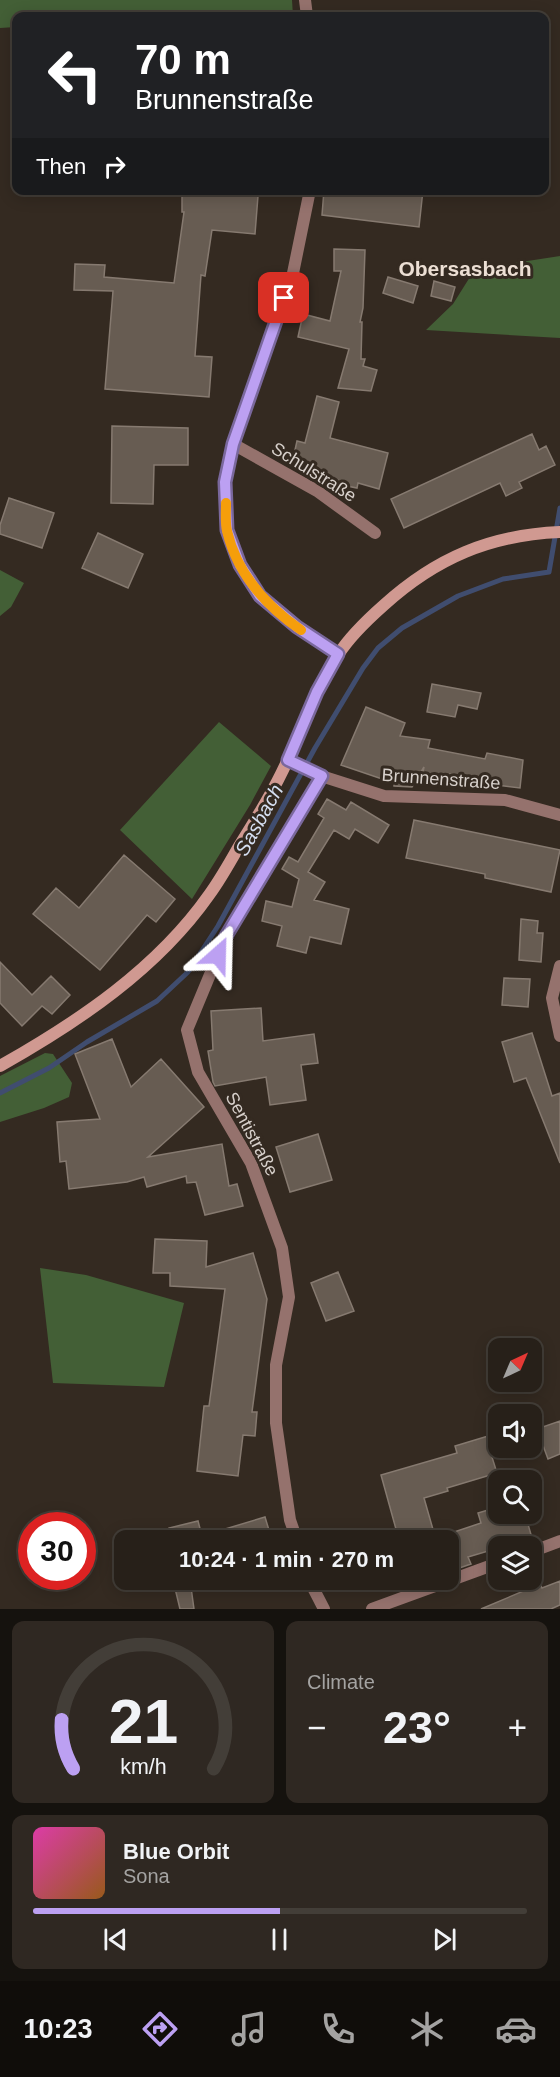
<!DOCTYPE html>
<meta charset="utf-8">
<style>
body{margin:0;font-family:Arial,sans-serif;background:#2f2822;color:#f1f3f6;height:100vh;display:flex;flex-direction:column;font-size:22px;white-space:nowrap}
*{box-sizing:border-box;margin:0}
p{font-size:20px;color:#a4a3a2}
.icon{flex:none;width:33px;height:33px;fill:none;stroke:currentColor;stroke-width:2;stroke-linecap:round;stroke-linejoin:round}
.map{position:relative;height:1609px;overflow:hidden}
.details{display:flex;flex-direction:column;gap:12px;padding:12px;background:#15120e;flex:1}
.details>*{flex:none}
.guide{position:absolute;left:12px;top:12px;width:537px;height:183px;border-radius:12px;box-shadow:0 3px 15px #0003,0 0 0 2px #433e38;background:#202124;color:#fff;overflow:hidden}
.needle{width:39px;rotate:44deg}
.fabs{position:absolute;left:488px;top:1338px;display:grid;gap:12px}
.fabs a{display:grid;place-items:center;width:54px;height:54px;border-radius:12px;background:#272019;box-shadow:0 3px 15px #0003,0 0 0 2px #433e38;font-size:30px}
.speed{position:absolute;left:18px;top:1512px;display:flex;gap:12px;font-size:30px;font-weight:700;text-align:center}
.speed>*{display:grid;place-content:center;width:78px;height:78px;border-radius:50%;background:#272019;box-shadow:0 3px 15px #0003,0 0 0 2px #433e38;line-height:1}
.speed .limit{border:9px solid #d22;background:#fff;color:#111}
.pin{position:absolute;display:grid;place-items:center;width:51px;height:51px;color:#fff;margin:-26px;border-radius:12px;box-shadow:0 3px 9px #0006}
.me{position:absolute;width:66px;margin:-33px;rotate:25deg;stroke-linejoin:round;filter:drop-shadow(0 0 4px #0008)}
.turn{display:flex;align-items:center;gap:21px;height:126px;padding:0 24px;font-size:27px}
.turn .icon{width:78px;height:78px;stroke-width:2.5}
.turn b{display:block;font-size:42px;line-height:51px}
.then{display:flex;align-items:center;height:57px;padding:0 24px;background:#0003;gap:12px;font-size:22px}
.big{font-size:45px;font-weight:800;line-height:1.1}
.details .card{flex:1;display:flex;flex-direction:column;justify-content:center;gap:9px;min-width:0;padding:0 21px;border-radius:12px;background:#2f2822}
.details .dial{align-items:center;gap:0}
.dial svg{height:156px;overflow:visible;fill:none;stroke:#433e38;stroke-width:7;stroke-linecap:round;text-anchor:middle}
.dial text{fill:#f1f3f6;stroke:none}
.song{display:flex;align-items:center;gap:18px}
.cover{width:72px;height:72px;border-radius:9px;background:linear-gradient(135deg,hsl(320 70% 55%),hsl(30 70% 35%))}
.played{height:6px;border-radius:3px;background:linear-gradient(90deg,#bca0f2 50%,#433e38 50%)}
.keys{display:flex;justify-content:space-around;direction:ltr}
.heat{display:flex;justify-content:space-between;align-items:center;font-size:33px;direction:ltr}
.details .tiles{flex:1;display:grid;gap:12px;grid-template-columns:1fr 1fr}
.card:last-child{grid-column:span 2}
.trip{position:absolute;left:114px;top:1530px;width:345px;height:60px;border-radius:12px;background:#272019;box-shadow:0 3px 15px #0003,0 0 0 2px #433e38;font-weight:800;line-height:60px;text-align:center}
.tab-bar{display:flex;height:96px;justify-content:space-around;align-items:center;background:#100d0a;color:#a4a3a2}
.tab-bar .icon{width:42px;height:42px}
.tab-bar .selected{color:#bca0f2}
.tab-bar b{font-size:27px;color:#f1f3f6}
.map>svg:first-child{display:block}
</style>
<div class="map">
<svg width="560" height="1609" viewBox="0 0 560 1609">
<rect width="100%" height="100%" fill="#342a21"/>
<path fill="#435f36" d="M0,0H292L293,16H16V27L0,28Z
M560,256V338L426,330L453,304L475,269Z
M0,570L24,583L11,607L0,616Z
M219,722L271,766L250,805L192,899L120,830Z
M45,1053L53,1054L72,1083L69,1097L44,1108L0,1122V1076Z
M40,1268L86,1275L184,1303L164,1387L53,1383Z"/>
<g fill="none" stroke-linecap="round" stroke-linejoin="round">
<path stroke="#404d6f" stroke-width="5" d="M0,1093L49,1068L87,1042L157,1001L188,972L218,926L315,748L363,668L378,648L402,628L458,596L503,579L549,572L560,508"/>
</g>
<path fill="#675c52" stroke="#867a70" stroke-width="1.5" d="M182,190H223V193L258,196L255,234L212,230L205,276L201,275L195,356L212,357L209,397L105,389L113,291L74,290L75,264L105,265L104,277L174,283L184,212H182Z
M324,190H423L419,227L322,215Z
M334,249L365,250L363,308L360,322H362L361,359H365L363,366L377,370L371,391L338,388L349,349L298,337L303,314L330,321L341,271H334Z
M388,277L418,286L413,303L383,293Z
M434,281L455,287L451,301L431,296Z
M317,396L339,402L330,438L388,453L379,489L358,483L357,488L337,484L338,480L303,471L305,462L293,459L297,441L305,443Z
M112,426L188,428V465H154L153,504L111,503Z
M532,434L539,450L546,446L555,465L519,482L522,488L506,496L500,483L404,528L391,499Z
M9,498L54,513L42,548L0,534V525Z
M98,533L143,554L128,588L82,568Z
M432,684L481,693L477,709L458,705L455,717L427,712Z
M366,707L405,723L400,736L430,740L428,748L485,759L487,753L523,760L520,788L482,783L483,777L450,774L449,781L422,777L424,767L412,787L394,786V783L341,765Z
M327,799L346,810L351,802L389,825L378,843L355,829L349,839L334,830L308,872L325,882L314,900L349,909L341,944L310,937L306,953L277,946L282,926L262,921L266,901L292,907L299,879L282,869L289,857L298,862L324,818L318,814Z
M414,820L560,850L551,892L485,878V874L406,858Z
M124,855L175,899L156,922L147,915L100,970L33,914L56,888L79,908Z
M521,919L538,921L537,933H543L541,962L519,960Z
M0,962L32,995L51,976L70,995L52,1014L42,1006L22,1026L0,1003Z
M504,978L530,979L528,1007L502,1005Z
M261,1008L263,1041L314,1034L318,1063L301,1065L306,1100L270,1105L266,1077L215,1086L213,1082L208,1051L213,1050L211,1011Z
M532,1033L552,1096L560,1093V1163L526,1078L514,1082L502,1042Z
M112,1039L131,1087L161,1059L204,1107L148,1157L222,1144L229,1186L237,1184L243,1206L205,1215L196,1182L187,1183L186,1176L147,1187L144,1177L127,1182L69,1189L66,1161L60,1162L57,1122L100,1119L75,1054Z
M318,1134L332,1180L290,1192L276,1147Z
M155,1239L207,1241L206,1267L253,1253L267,1299L252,1412H257L255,1436L243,1435L238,1476L197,1471L204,1406H209L225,1289L170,1286V1273H153Z
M338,1272L354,1311L326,1321L311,1283Z
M560,1421V1454L548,1459L537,1429Z
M498,1433V1451L491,1454L497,1473L447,1488L448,1491L424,1498L436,1540H399L381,1475L457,1453L455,1446Z
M498,1507V1514H525L532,1538L468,1557L471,1564L448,1572V1534L481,1523L478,1513Z
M265,1517L272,1540H172L169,1528L198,1521L202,1536Z
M173,1580H190L194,1609H180Z
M560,1581V1605L551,1609H481L540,1584L542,1588Z"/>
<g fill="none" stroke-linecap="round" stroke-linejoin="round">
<path stroke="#95726d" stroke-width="12" d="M233,444L317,491L375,533
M288,760L315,774L384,796L505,800L560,815
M560,966L552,998L560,1036
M297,1540L290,1520L276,1423V1365L289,1297L282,1248L251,1163L198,1072L187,1030L226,936L322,776
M531,1552L560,1541
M309,1580L324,1609
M372,1609L498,1563"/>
<path stroke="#95726d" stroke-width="12" d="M305,0L307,16
M310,190L292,278L233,444L225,482L227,530L240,565L260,596L297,627L338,654"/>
<path stroke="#d09991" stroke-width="12" d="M0,1066C78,1022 157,969 209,895C220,880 229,864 238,848C256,819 275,789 289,757C304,723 317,686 338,655C350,636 367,620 384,605C436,558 490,535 560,532"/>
</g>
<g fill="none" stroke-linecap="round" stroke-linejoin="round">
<defs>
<path id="route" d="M218,955L226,936L322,776L288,760L317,692L338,654L297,627L260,596L240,565L227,530L225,482L233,444L284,298"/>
</defs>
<use href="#route" stroke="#7a689d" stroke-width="15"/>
<use href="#route" stroke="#bca0f2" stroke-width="10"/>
<path stroke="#f59e0b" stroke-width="10" d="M226,503C226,512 225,522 227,531C237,573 266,606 301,630"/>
</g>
<g text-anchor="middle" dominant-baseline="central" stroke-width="6" stroke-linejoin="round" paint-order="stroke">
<g font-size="18" fill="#d7d0cb" stroke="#342a21">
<text transform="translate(314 472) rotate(32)">Schulstraße</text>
<text transform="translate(441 779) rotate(4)">Brunnenstraße</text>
<text transform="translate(252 1134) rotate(62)">Sentistraße</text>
</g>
<g font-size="20" font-style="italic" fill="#d5dff1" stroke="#342a21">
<text transform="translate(259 820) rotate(-61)">Sasbach</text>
</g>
<g font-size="21" font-weight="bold" fill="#ecdfd4" stroke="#342a21">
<text x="465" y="268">Obersasbach</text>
</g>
</g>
</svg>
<div class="fabs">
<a><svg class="needle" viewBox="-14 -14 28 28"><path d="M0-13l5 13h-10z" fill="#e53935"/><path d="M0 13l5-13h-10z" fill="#a4a3a2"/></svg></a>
<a><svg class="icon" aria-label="sound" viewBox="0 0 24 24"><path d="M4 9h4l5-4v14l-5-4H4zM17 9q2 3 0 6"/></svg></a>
<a><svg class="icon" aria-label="search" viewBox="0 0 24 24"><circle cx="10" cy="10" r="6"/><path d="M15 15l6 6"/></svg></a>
<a><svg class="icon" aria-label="layers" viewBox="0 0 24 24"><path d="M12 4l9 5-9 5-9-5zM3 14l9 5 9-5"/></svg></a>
</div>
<div class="speed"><div class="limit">30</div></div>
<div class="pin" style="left:284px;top:298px;background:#d93025"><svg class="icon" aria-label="arrive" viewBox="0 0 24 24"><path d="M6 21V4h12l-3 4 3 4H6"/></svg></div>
<svg class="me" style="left:218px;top:955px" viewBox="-20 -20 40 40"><path d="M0-17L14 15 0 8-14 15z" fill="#bca0f2" stroke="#fff" stroke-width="4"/></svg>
<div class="trip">10:24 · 1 min · 270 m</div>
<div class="guide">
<div class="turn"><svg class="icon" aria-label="left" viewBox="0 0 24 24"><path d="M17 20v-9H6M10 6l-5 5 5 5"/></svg><div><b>70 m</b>Brunnenstraße</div></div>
<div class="then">Then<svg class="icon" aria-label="right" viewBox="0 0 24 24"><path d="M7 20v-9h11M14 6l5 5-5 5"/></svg></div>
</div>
</div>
<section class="details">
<div class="tiles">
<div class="card dial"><svg viewBox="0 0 100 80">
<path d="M14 69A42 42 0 1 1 86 69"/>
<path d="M14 69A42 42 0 0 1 8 44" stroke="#bca0f2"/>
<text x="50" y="56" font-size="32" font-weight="700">21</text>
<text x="50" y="72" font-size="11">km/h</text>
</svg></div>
<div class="card"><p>Climate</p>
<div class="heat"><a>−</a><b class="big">23°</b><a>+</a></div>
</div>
<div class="card">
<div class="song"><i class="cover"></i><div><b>Blue Orbit</b><p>Sona</p></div></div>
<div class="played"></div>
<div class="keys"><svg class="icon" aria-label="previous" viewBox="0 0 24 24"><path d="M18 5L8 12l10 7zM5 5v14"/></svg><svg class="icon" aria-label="pause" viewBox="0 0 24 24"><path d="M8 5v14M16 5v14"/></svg><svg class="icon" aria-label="next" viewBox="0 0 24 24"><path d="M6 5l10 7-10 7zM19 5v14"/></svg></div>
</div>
</div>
</section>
<nav class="tab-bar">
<b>10:23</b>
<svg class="icon selected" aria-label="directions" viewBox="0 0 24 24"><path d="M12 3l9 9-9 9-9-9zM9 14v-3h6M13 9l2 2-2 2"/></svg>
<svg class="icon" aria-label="music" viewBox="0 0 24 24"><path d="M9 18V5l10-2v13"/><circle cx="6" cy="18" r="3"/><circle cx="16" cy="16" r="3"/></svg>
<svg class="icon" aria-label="phone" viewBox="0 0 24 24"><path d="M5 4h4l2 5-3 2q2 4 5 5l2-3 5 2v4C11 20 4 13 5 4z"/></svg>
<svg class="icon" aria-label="climate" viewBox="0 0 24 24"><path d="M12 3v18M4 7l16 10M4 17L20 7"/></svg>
<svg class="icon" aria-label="car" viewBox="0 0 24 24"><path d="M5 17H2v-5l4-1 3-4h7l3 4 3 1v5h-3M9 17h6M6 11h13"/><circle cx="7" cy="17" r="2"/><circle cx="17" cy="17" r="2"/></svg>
</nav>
